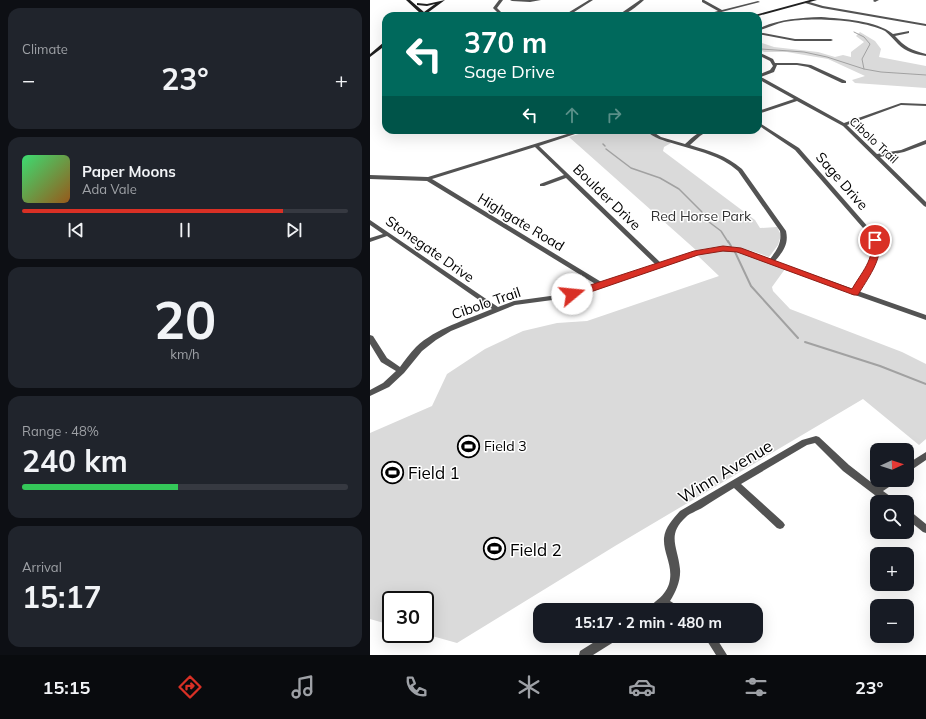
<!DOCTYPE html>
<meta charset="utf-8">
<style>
body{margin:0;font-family:Mulish,sans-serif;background:#20242c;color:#f1f3f6;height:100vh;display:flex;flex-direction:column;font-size:15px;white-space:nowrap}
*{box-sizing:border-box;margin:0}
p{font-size:13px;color:#9ea1a6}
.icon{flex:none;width:22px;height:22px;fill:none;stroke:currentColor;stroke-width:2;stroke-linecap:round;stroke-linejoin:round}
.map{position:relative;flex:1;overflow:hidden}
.side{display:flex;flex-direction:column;gap:8px;padding:8px;background:#0d0f14;width:370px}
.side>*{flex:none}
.banner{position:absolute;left:12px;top:12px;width:380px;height:122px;border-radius:12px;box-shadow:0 4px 16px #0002;background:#00695c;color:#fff;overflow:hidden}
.needle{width:26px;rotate:87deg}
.tools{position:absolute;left:500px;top:443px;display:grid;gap:8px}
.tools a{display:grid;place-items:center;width:44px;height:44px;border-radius:8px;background:#171b24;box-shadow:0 4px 16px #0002;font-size:20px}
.speed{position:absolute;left:12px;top:591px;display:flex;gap:8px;font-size:20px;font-weight:700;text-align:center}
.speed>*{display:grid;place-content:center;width:52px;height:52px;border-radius:50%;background:#171b24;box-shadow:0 4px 16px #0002;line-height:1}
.speed .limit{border:2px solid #111;border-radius:6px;background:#fff;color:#111}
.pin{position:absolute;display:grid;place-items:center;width:34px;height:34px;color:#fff;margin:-17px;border:2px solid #fff;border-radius:50%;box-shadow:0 1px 4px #0007}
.me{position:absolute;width:44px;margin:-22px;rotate:73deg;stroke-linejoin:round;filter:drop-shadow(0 0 3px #0008)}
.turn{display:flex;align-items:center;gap:14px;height:84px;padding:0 16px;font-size:18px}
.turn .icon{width:52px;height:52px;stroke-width:2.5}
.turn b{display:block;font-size:28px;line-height:34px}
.lanes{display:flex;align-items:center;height:38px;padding:0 16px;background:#0003;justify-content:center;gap:20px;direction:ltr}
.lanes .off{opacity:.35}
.big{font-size:30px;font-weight:700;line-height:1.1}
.side .tile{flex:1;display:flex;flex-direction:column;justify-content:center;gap:6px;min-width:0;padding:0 14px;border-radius:12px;background:#20242c}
.side .dial{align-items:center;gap:0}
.dial b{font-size:52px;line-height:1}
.song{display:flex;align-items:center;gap:12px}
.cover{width:48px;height:48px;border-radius:6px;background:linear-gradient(135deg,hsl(140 70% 55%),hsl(30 70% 35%))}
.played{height:4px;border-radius:2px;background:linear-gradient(90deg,#d93025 80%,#363941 80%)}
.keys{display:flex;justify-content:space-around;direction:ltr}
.heat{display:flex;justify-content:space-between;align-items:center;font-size:22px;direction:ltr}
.charge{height:6px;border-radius:3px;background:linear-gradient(90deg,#34c759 48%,#363941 0)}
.trip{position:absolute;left:163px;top:603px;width:230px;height:40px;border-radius:12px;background:#171b24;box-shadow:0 4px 16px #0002;font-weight:700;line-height:40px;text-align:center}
.tabs{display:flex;height:64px;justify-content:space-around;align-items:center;background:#090b0e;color:#9ea1a6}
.tabs .icon{width:28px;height:28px}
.tabs .selected{color:#d93025}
.tabs b{font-size:18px;color:#f1f3f6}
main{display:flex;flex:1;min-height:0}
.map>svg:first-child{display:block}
</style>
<main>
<section class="side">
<div class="tile"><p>Climate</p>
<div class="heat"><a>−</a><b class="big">23°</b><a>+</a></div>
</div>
<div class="tile">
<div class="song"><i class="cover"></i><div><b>Paper Moons</b><p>Ada Vale</p></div></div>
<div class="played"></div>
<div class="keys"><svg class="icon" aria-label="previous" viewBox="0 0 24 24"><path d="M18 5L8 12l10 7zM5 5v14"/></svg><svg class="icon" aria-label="pause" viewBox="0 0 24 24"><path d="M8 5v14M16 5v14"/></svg><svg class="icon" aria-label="next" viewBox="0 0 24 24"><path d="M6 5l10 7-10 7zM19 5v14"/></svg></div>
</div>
<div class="tile dial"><b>20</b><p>km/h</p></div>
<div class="tile"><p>Range · 48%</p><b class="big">240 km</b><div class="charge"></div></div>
<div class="tile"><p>Arrival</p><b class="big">15:17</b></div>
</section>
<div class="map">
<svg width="556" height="655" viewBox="0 0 556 655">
<rect width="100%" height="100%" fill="#fff"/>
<path fill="#dadada" d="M490,32L505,41L511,49L509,57L556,66V88L485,83L482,80L495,76L458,59L417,52H394L388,49L389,42L404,47L448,52L465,57L473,55L481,57V52L494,42L486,36Z
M222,130H274L286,137L301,143L294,147L293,151L385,220L390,228L407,227L411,235L408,245L399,257C373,247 354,243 327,251L199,137Z
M347,250L368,251L415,269L402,287L403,291L420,309L532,352L556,364V439L549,445L493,399L245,546L87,643L55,634V600H21V625L0,619V433L62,406L77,374L115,349L153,331L187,323L217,321L349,276L327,255Z"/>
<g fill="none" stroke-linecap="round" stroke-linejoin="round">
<path stroke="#a1a1a1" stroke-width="1" d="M484,32L494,37L500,44L492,59L494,69
M391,49L434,52L457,57L494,69L511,72L556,75"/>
<path stroke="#a1a1a1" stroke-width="1.5" d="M233,144L235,146
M236,149L261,168L290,178L309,189L331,211L339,222L351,231L358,242"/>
<path stroke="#a1a1a1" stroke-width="2" d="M358,241L361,246
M365,252L381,286L428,338
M435,342L510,366L556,384"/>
<path fill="#535353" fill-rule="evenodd" d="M129,0H133L127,8L135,16H131L123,8Z
M140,0H171L160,2L142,1Z
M219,0H223L201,14L217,16H181L183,15L196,14Z
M270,0H274C267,6 256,16 247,16Z
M332,0H334L352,10L388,1L390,2L336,16H330L348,11L332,2Z
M504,0H509L505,2L503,1Z
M436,1L453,6L556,24V26L452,8L435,3Z
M301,15H309L311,16H299Z
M451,17C472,19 506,20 523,34L539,31V33L525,36C535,47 541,50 556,54V56C545,54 536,52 528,44C524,40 520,35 515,31C491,19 440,17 414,22C405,24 397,28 388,31V29C408,19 429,18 451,17Z
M388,32L425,39H461L463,40L461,41H425L388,34Z
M388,52L403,59L405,63H427L441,65L476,81V83H472L438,67L427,65H407L404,72L391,77L474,123L531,103L556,104V106L531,105L477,125L507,154L531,150L556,140V144L534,152L510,157L556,202V207L554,206L473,126L427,101L388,114V111L424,99L388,79V75L400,70L403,66L400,61L388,55Z
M388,122L429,148L506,236C512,259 500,273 488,291L556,315V320L485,295H482L481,293L367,252L348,251L328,255L205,297L145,305L81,331L66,340L52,351L34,373L19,387L0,396V390L13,383L26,371L11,362L0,344V335L3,336L17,358L30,367C35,360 40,353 46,347C66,328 96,320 122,309L17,236L0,242V238L13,234L0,225V220L128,307L144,301L202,293L227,285L57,181L0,179V175L58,177L210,130H217L169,146L291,263C316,255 341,245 367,248C378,249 390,256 400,259C407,250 412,243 410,231L368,171C350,155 328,151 305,144C294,141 284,138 275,130H280L291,137L315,144C323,137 329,130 339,130L330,136L320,145C339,151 356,155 372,169L416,231C419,244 413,252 405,261L483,289C494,272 506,258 500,236L425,150L388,125ZM165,147L194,175L170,184V186H174L196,178L286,265L233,283L62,179Z
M446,436L449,437L479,465L506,486L515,480H526L525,483L513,491L524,499L525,502H514L473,471L445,443L437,445L371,484L413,522L415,525L413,528L410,529L407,528L364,488C353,495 342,501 332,508C327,511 320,513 316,517C296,535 308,547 310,569C311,580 306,592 300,601L310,607L311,610H297L294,608L291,610H278C280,606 283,604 286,601C292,597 297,590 299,584C304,566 293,554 294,538C295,527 303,519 310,511L432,440Z
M556,452V460L537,473V464Z
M537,510L540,511L556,524V533L553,532L537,519Z
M234,636H248L247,640L223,655H209L210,651Z
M334,636H345L357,655H346Z"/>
<path fill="#202020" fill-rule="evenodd" d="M36,0H40L54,12L65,4L57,6L47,5V3L57,4L75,0L56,14L58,16H49L51,14Z
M440,0H447L388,16H381Z
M14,42H16V45L0,57V54Z"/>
</g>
<path fill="#d93025" stroke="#8d1f18" d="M505,238L509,240C513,260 497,279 488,295H484L367,252L353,251L328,255L206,297H199L198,294L199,292L324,251L353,246L371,248L482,289C491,273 505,259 501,240Z"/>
<defs>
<symbol id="stadium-ring" viewBox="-11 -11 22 22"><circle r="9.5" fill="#fff" stroke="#000" stroke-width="1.5"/><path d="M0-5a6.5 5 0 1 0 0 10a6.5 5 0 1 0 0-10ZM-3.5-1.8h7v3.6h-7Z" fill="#000"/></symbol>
</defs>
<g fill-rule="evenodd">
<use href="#stadium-ring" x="86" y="434" width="25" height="25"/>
<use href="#stadium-ring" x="10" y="460" width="25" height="25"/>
<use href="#stadium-ring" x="112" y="536" width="25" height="25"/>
</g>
<g text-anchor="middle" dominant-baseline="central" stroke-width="3" stroke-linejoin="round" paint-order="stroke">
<g font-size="12" fill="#000" stroke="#fff">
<text transform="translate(504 140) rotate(43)">Cibolo Trail</text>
</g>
<g font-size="14" fill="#000" stroke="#fff">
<text transform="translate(472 181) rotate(49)">Sage Drive</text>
<text transform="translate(237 197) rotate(44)">Boulder Drive</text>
<text transform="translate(151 222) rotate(31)">Highgate Road</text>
<text transform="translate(60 249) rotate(35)">Stonegate Drive</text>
<text transform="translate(116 303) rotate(-19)">Cibolo Trail</text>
</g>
<g font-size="14" fill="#313131" stroke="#fff">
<text x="331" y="216">Red Horse Park</text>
</g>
<g font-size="14" fill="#000" stroke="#fff" text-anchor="start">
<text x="114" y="446">Field 3</text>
</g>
<g font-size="17" fill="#000" stroke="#fff">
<text transform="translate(355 471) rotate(-31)">Winn Avenue</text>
</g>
<g font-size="17" fill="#000" stroke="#fff" text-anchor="start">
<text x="38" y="472">Field 1</text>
<text x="140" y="549">Field 2</text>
</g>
</g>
</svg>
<div class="tools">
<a><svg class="needle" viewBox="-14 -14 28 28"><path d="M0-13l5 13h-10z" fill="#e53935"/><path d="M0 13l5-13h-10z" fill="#9ea1a6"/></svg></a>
<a><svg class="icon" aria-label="search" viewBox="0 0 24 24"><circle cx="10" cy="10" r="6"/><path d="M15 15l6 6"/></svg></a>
<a>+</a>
<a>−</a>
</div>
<div class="speed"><div class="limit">30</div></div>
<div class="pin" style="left:505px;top:240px;background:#d93025"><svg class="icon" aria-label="arrive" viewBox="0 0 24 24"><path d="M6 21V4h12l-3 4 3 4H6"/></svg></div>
<svg class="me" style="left:202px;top:294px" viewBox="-20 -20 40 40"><circle r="19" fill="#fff"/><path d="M0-13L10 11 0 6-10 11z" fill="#d93025"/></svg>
<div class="trip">15:17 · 2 min · 480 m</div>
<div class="banner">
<div class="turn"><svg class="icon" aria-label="left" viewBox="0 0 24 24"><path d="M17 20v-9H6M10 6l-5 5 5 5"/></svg><div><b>370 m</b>Sage Drive</div></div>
<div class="lanes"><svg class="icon" aria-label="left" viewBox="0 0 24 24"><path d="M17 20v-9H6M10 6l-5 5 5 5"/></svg><svg class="icon off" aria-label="ahead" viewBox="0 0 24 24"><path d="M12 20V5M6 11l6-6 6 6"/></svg><svg class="icon off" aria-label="right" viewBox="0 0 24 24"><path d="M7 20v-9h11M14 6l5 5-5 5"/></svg></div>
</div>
</div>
</main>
<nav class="tabs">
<b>15:15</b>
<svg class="icon selected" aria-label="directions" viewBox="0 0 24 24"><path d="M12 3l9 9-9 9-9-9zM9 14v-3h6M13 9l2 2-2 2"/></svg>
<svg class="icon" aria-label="music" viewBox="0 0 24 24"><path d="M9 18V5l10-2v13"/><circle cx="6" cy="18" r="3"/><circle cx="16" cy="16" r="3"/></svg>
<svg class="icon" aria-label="phone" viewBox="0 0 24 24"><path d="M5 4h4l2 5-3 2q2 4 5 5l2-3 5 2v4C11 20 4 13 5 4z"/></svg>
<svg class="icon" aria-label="climate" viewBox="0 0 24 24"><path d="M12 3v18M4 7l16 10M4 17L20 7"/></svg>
<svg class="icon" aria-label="car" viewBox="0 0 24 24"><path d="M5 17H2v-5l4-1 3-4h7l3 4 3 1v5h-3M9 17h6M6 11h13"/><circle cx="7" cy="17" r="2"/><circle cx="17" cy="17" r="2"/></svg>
<svg class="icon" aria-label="filters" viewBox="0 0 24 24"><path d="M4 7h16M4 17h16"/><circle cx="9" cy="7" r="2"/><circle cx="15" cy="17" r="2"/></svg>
<b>23°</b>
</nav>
